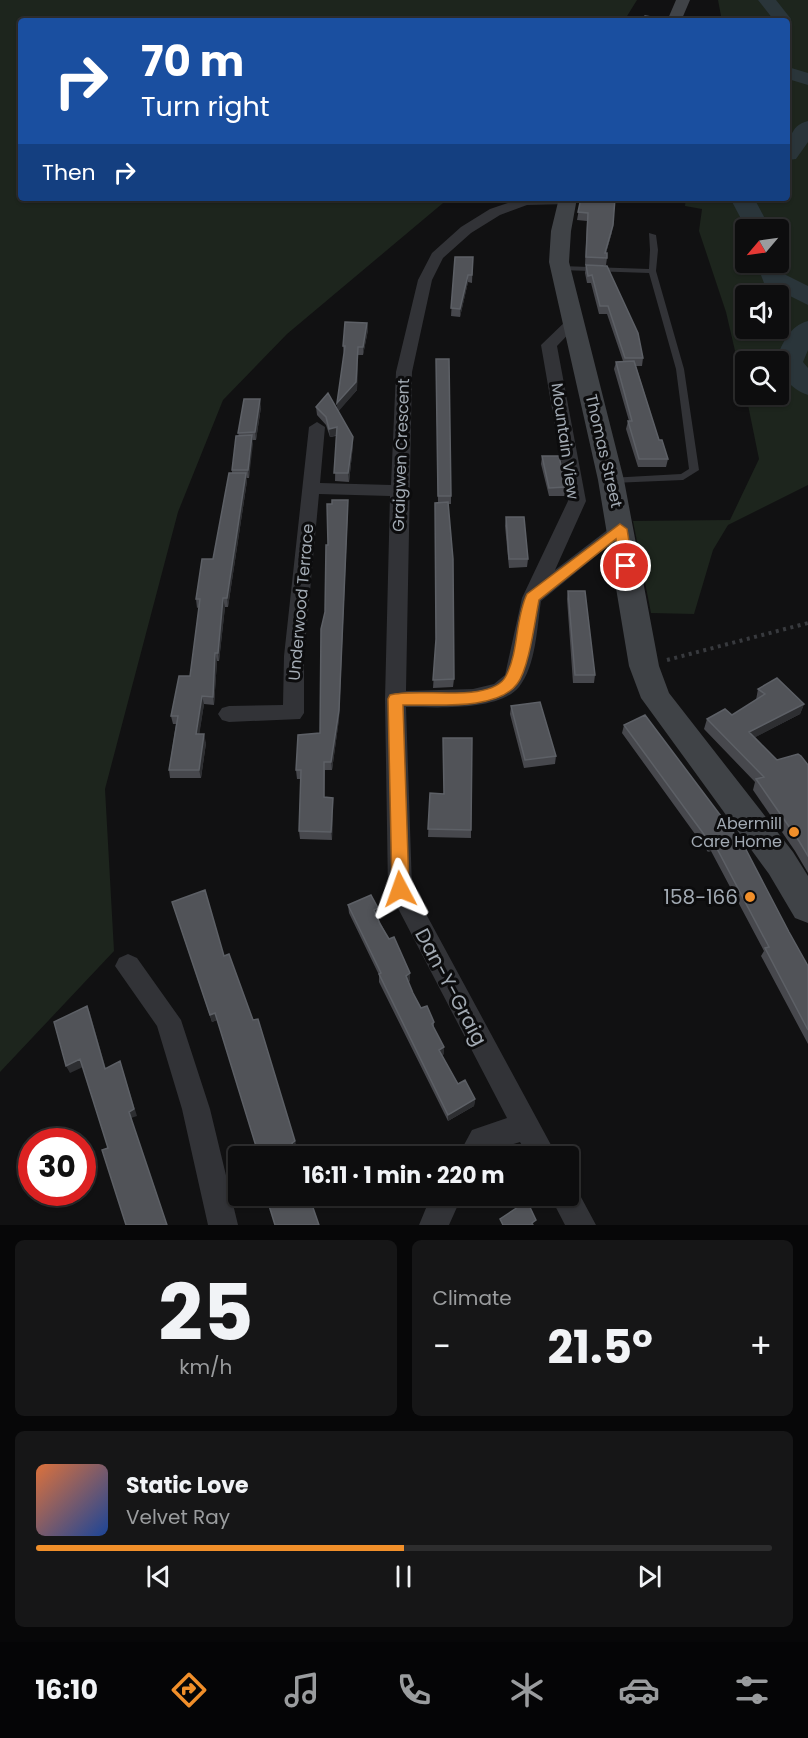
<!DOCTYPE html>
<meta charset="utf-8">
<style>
body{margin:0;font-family:Poppins,sans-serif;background:#161617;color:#f1f3f6;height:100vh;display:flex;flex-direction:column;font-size:22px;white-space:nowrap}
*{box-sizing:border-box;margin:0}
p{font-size:20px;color:#9a9c9e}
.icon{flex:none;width:33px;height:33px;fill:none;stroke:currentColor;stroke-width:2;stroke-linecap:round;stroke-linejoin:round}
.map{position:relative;height:1225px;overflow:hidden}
.details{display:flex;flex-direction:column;gap:15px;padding:15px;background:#070708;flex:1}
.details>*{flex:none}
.banner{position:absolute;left:18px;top:18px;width:772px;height:183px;border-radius:6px;box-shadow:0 2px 4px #0004,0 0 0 2px #2d2d2e;background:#1a4fa0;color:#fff;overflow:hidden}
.needle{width:39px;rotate:241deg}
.tools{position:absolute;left:735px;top:219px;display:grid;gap:12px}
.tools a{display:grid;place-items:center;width:54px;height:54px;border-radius:6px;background:#0d0d0e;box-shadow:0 2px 4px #0004,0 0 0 2px #2d2d2e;font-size:30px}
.speed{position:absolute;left:18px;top:1128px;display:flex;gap:12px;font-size:30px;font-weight:700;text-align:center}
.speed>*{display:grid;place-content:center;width:78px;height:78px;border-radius:50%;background:#0d0d0e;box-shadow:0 2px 4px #0004,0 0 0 2px #2d2d2e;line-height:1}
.speed .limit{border:9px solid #d22;background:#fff;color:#111}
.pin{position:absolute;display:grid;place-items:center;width:51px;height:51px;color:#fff;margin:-26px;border:3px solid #fff;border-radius:50%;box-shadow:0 2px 6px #0007}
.me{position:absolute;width:66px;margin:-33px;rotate:356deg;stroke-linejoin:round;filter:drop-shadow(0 0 4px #0008)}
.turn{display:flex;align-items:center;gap:21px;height:126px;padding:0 24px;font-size:27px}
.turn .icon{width:78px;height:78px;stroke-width:2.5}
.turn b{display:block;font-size:42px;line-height:51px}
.then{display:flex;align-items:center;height:57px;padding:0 24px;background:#0003;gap:12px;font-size:22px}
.big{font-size:45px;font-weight:700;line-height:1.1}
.details .card{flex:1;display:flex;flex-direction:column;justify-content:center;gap:9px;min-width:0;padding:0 21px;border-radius:9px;background:#161617}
.details .dial{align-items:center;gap:0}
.dial b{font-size:78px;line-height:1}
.song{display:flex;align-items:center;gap:18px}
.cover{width:72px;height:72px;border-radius:9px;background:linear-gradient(135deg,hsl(20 70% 55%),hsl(220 70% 35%))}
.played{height:6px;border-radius:3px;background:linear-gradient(90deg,#f18f2a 50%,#2d2d2e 50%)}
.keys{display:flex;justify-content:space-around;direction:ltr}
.heat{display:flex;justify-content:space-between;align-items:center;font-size:33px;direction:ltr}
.details .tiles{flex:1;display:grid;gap:15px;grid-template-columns:1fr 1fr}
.card:last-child{grid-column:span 2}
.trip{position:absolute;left:228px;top:1146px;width:351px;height:60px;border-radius:6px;background:#0d0d0e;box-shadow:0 2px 4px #0004,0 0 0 2px #2d2d2e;font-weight:700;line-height:60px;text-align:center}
.tabs{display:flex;height:96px;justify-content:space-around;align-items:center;background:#050506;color:#9a9c9e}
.tabs .icon{width:42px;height:42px}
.tabs .on{color:#f18f2a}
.tabs b{font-size:27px;color:#f1f3f6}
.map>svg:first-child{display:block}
</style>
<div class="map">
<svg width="808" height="1225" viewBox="0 0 808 1225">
<rect width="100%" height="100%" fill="#111112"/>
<path fill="#1d251d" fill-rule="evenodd" d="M0,0H637L624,21H21V198H449L287,334L223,400L178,512L105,789L114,951L0,1072Z
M718,0H808V485L728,525L713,550L694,614L651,613L633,521L730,520L759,459L746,395L778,394V362H746L745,394L726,312L699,231L702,209L685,206L686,198H788V21H722ZM746,230H778V262H746ZM746,296H778V328H746Z"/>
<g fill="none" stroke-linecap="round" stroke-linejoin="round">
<path fill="#2a353a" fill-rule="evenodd" d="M758,0H776L791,19L788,24V21H771L773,19Z
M788,67L808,73V85L788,79Z
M808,121V142L796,159L788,160C788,144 789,125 808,121Z
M730,198H754L771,230H747Z
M778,259L784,274L808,286V305L764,283L756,262H778Z
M808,321V350L803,362L808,368V395C795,391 778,376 778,362H775C782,344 789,326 808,321Z"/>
<path stroke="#383a3e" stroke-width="4" stroke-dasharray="3 4.5" stroke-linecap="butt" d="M667,660L808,623"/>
<path fill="#323337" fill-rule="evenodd" d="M649,233L656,235L658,250L656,271L684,369L699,470L683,480L612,483L609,482L607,480L609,478L681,474L689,469L676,369L649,273L561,270L557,268L561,266L649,269L650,250Z"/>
<path fill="#323337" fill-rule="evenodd" d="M522,198L573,200L567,204L527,205L500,215L471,233L443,258L432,280L412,372L406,691L473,689L494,684L505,675L522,598L568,501L541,345L569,318L574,317L581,321L557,346L586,501L555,570L614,525H626L629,529L541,601C537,627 536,666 519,687C498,712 435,707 406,707L412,888L557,1156H528L520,1142L491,1151L488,1156H458L472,1130L507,1118L388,889L385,699L390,496L319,494L304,656V713L300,719L229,722L222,720L218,714L222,708L229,706L283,705L284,656L309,427L317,422L325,427L320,483L391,485L396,372L418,280L432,253L461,227L490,209Z
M128,954L137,958L181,1020L210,1109L238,1225H208L182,1109L157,1026L115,966L119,958Z
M568,1183L575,1186L596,1225H565L550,1196H568Z
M431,1196H462L449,1225H419Z"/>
<path fill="#404347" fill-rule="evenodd" d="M676,0H690L681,21H667Z
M559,198H577L571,231L569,262L624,480L659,666L669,693L793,852L808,876V923L795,918L769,874L641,698L629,666L598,480L549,262L551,231Z"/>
</g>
<path fill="#47484d" d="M581,198L612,232L606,253L607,258L606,265H585L587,221L577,220Z
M455,257H473L472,283L468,282L460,317L451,316Z
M586,265L643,358L642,366H636L659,440L668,459L666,467H638L626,429L628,421H629L614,369L616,362L623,361L607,314H599L591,283H587L585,273Z
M367,323L368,330L363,355H358L357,390L338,411L353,445L349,482L335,481L336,436L330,437L326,425L317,415L316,407L338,410L337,403L344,354L343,346Z
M436,359L451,496V504H448L454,679L453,687L433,688L436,643L438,503Z
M261,407L256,440H252L249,478H246L247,481L228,607H225L219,661H217L214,705L204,704L199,734L206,743L201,778H170L169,770L176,724H173L171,716L190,676L199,607L197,608L196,599L213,559L232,473V470L239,436L238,433Z
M542,456L566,487L565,496H549L541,464Z
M348,508L339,719L332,770H325L324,797L333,798V806L332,840L300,839L299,831L301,779H297L296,770L320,733L328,545Z
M506,517L528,559L527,567L509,568L505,526Z
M568,591L595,675L594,683H573L567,599Z
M758,689L804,704L800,714L755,737L777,760L808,765V873L795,851L753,790L755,782L704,729L707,719L732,715L756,700Z
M511,706L556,756L555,764L524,768L510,714Z
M624,725L789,932L808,966V1044L761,956L764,951L711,851L708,852L622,733Z
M430,793L471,830V838L428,837Z
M172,902L224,956L295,1141L296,1148L217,1020L212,1022Z
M348,905L378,908V915L377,916L410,981L408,982L413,993L421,1008L434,1022V1028L444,1054L442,1055L458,1084L475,1099L474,1106L448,1121L379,982V975L349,913Z"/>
<path fill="#2d2e31" d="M613,225L612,232L604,260L605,253Z
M468,275V282L460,317V309Z
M367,323L368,330L363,355V347Z
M358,347L357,390L338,412L337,403Z
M260,399L261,407L256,440L255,432Z
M337,427V435L330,437L329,429Z
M252,435L253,444L249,478L248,470Z
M353,437V445L349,482L348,473Z
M246,473L247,481L228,607L227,598Z
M348,500L339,719L332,770L331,762Z
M223,598L225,607L219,661L218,653Z
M215,653L217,661L214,705L213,697Z
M202,696L204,704L198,743L196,734Z
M804,704L800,714L746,742L749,732Z
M204,734L206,743L201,778L199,770Z
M333,798V806L332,840L331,832Z
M714,843L711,851L708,852L711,844Z
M378,908V915L374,918V910Z
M410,973V981L406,983V976Z
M87,1006L90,1013L108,1076L105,1069Z
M215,1013L217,1020L212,1022L210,1015Z
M444,1047V1054L438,1057L439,1050Z
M80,1059L83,1067L70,1073L66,1066Z
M120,1061L137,1116L131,1118L168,1225L129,1112Z
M475,1099L474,1106L448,1121V1115Z
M295,1141L296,1148L293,1149L292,1143Z"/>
<path fill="#515358" stroke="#5d6066" stroke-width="1.5" d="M645,16L677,21H640Z
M581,198H615L613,225L605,253H607V258L586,257L588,213L578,212Z
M455,257H473L472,275H468L460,309L451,308Z
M586,265L607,266L638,333L643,358H625L608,306H600L592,275L588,276Z
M345,322L367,323L363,347H358L356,382L337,403L345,346H343Z
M436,359H449L451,496H438Z
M634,361L659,440H662L668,459H639L628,421H632L616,362Z
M328,393L353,437L348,473H334L337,427L329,429L326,417L316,407Z
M244,399H260L255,432L238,433Z
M252,435L248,470H232L236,436Z
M542,456H559L566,487L549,488Z
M229,473H246L227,598H223L218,653H215L213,697L202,696L196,734H204L199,770H169L178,716H171L179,676H190L200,599H196L202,559H213Z
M332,500H348L339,710L331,762H324V797L333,798L331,832L299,831L301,770H296L298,735L320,733L321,629L325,612L326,545H328L327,504H332Z
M448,502L453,559L454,679L433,680L436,639L435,503Z
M506,517H524L528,559H509Z
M568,591H585L595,675H575Z
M777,678L804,704L749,732L777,760L798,754L801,756L808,765V856L799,841L756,779L764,777L707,719L725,709L732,715L765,694L758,689Z
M540,702L556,756L525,760L511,706Z
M645,715L739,840H741L789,932L808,966V1030L765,948L769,947L714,843L711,844L624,725Z
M443,738H472L471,830L428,829L430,793L444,794Z
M205,890L224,956L229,954L253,1020L258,1019L295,1141L292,1143L296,1156H259L215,1013L210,1015L172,902Z
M371,895L378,908L374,910L380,924L389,939L394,937L410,973L406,976L413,993L421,1008L427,1006L434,1022L432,1024L444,1047L439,1050L458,1084L465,1080L475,1099L448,1115L379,974L381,973L348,905Z
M87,1006L105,1069L120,1061L134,1109L129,1112L167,1225H126L102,1150L108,1148L80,1059L66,1066L54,1022Z
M266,1196H309L319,1225H275Z
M527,1201L536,1220L532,1223L533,1225H503L500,1219Z"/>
<path fill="#f18f2a" stroke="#9d5d1b" stroke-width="1.5" d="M620,524L627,529L633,566L631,569H622L620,566L616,539L539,600C535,620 529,669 517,684C497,711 434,704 403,705L409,889L406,894L400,896L395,894L392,889L388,699L390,695C417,687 492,704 506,676C519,651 515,619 527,594Z"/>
<g fill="#f18f2a" stroke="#0c0c0d" stroke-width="2">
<circle cx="794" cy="832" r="6"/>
<circle cx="750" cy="897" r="6"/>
</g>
<g text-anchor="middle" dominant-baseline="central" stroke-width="6" stroke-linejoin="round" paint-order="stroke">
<g font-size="16" fill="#a2aab3" stroke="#0c0c0d">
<text transform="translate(565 441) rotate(82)">Mountain View</text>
<text transform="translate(604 451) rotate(77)">Thomas Street</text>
<text transform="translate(401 455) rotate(-88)">Graigwen Crescent</text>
<text transform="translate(301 602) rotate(-85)">Underwood Terrace</text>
</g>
<g font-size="16" fill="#a2aab3" stroke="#0c0c0d" text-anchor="end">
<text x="782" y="823">Abermill<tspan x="782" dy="18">Care Home</tspan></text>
</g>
<g font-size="20" fill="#a2aab3" stroke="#0c0c0d" text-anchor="end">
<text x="738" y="897">158-166</text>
</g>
<g font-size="20" fill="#a2aab3" stroke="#0c0c0d">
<text transform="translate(451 987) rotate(62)">Dan-Y-Graig</text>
</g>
</g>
</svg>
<div class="tools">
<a><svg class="needle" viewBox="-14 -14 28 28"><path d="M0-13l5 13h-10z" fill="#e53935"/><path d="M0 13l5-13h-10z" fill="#9a9c9e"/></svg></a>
<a><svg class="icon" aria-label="sound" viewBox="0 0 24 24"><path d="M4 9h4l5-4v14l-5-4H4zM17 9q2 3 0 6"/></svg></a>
<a><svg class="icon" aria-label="search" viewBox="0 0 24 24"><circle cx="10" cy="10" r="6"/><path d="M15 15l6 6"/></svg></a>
</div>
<div class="speed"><div class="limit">30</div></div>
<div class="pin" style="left:626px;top:566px;background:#d93025"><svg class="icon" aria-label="arrive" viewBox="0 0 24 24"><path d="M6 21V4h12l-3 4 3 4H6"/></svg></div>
<svg class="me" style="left:400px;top:889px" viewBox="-20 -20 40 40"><path d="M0-17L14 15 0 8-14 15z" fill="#f18f2a" stroke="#fff" stroke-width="4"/></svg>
<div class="trip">16:11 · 1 min · 220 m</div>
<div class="banner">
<div class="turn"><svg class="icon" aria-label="right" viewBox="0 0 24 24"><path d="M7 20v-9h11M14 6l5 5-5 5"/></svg><div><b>70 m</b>Turn right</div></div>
<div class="then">Then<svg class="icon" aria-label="right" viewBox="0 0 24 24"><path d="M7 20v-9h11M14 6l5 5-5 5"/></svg></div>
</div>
</div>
<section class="details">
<div class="tiles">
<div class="card dial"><b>25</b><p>km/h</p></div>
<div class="card"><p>Climate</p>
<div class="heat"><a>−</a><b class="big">21.5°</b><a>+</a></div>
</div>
<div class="card">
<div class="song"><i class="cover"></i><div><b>Static Love</b><p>Velvet Ray</p></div></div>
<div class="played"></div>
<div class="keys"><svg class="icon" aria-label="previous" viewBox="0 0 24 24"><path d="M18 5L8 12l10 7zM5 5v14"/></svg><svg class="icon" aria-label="pause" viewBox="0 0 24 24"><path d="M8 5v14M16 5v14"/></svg><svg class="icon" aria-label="next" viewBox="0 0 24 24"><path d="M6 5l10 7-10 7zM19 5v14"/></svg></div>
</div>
</div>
</section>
<nav class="tabs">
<b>16:10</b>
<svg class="icon on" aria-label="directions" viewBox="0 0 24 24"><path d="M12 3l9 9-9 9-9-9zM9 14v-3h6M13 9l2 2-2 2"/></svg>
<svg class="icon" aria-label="music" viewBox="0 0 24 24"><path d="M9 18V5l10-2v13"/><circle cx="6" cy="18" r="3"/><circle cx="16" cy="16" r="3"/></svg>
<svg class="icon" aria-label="phone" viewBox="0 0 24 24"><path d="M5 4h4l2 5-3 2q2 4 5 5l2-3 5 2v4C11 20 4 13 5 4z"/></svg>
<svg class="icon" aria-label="climate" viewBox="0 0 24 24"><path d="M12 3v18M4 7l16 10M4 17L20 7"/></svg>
<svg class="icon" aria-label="car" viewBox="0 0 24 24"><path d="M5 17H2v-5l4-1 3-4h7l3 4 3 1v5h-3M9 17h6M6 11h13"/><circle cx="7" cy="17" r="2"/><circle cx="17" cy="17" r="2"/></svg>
<svg class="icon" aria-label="filters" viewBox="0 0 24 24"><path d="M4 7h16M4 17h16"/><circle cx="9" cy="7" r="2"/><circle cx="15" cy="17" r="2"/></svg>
</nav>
